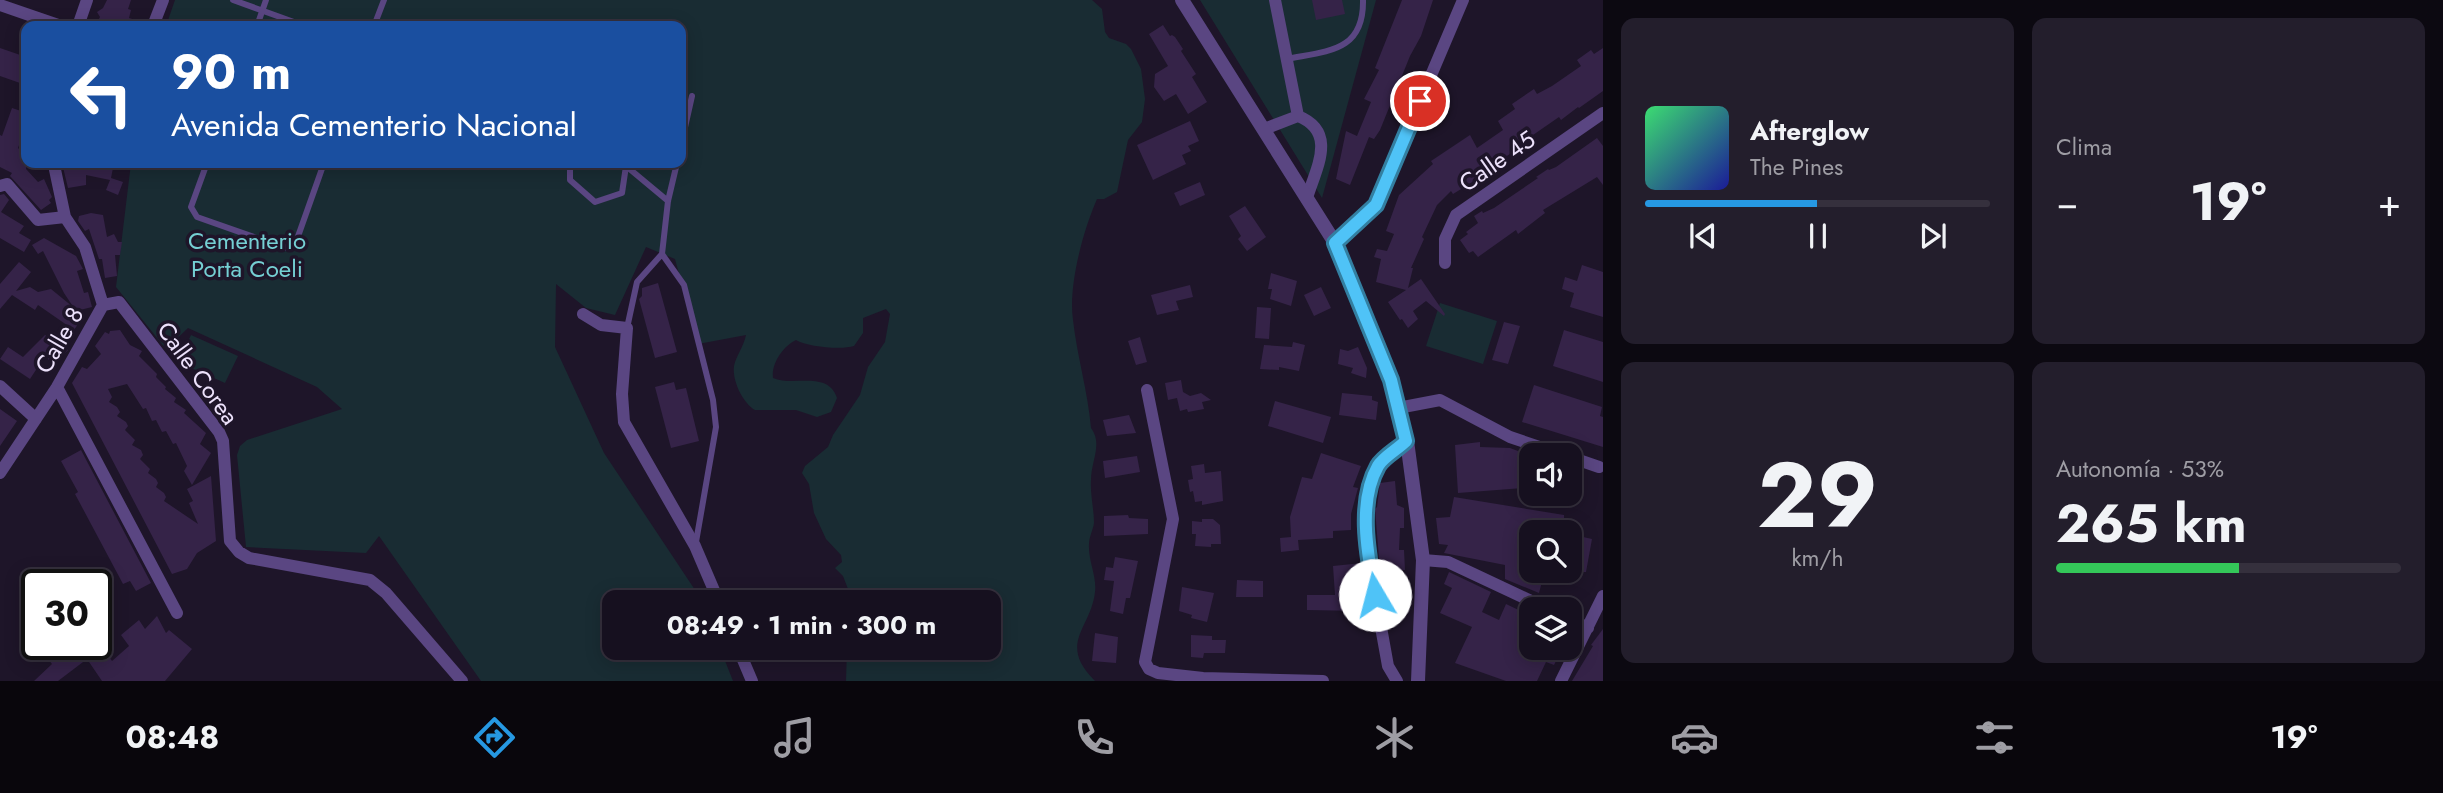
<!DOCTYPE html>
<html lang="es">
<meta charset="utf-8">
<style>
body{margin:0;font-family:Jost,sans-serif;background:#231e2c;color:#f1f3f6;height:100vh;display:flex;flex-direction:column;font-size:26px;white-space:nowrap}
*{box-sizing:border-box;margin:0}
p{font-size:23px;color:#9e9da4}
.icon{flex:none;width:38px;height:38px;fill:none;stroke:currentColor;stroke-width:2;stroke-linecap:round;stroke-linejoin:round}
.map{position:relative;flex:1;overflow:hidden}
.panel{display:flex;flex-direction:column;gap:18px;padding:18px;background:#0c0911;width:840px}
.panel>*{flex:none}
.guide{position:absolute;left:21px;top:21px;width:665px;height:147px;border-radius:14px;box-shadow:0 4px 18px #0003,0 0 0 2px #35303d;background:#1a4fa0;color:#fff;overflow:hidden}
.buttons{position:absolute;left:1519px;top:443px;display:grid;gap:14px}
.buttons a{display:grid;place-items:center;width:63px;height:63px;border-radius:14px;background:#16101f;box-shadow:0 4px 18px #0003,0 0 0 2px #35303d;font-size:35px}
.speed{position:absolute;left:21px;top:569px;display:flex;gap:14px;font-size:35px;font-weight:700;text-align:center}
.speed>*{display:grid;place-content:center;width:91px;height:91px;border-radius:50%;background:#16101f;box-shadow:0 4px 18px #0003,0 0 0 2px #35303d;line-height:1}
.speed .limit{border:4px solid #111;border-radius:10px;background:#fff;color:#111}
.pin{position:absolute;display:grid;place-items:center;width:60px;height:60px;color:#fff;margin:-30px;border:4px solid #fff;border-radius:50%;box-shadow:0 2px 7px #0007}
.me{position:absolute;width:77px;margin:-38px;rotate:352deg;stroke-linejoin:round;filter:drop-shadow(0 0 5px #0008)}
.turn{display:flex;align-items:center;gap:24px;height:147px;padding:0 35px;font-size:32px}
.turn .icon{width:91px;height:91px;stroke-width:2.5}
.turn b{display:block;font-size:49px;line-height:60px}
.big{font-size:52px;font-weight:700;line-height:1.1}
.panel .card{flex:1;display:flex;flex-direction:column;justify-content:center;gap:10px;min-width:0;padding:0 24px;border-radius:14px;background:#231e2c}
.panel .dial{align-items:center;gap:0}
.dial b{font-size:91px;line-height:1}
.song{display:flex;align-items:center;gap:21px}
.cover{width:84px;height:84px;border-radius:10px;background:linear-gradient(135deg,hsl(140 70% 55%),hsl(240 70% 35%))}
.played{height:7px;border-radius:4px;background:linear-gradient(90deg,#2698e2 50%,#35303d 50%)}
.keys{display:flex;justify-content:space-around;direction:ltr}
.heat{display:flex;justify-content:space-between;align-items:center;font-size:38px;direction:ltr}
.charge{height:10px;border-radius:5px;background:linear-gradient(90deg,#34c759 53%,#35303d 0)}
.panel .tiles{flex:1;display:grid;gap:18px;grid-template-columns:repeat(2,1fr)}
.trip{position:absolute;left:602px;top:590px;width:399px;height:70px;border-radius:14px;background:#16101f;box-shadow:0 4px 18px #0003,0 0 0 2px #35303d;font-weight:700;line-height:70px;text-align:center}
.tabs{display:flex;height:112px;justify-content:space-around;align-items:center;background:#09060c;color:#9e9da4}
.tabs .icon{width:49px;height:49px}
.tabs .selected{color:#2698e2}
.tabs b{font-size:32px;color:#f1f3f6}
main{display:flex;flex:1;min-height:0}
.map>svg:first-child{display:block}
</style>
<main>
<div class="map">
<svg width="1603" height="681" viewBox="0 0 1603 681">
<rect width="100%" height="100%" fill="#1e1529"/>
<path fill="#192c33" d="M175,0H1092L1102,9L1105,32L1109,38L1126,44L1131,49L1141,69L1145,99L1142,122L1128,140L1117,192L1104,199H1097C1083,231 1068,286 1073,320C1077,356 1088,392 1091,428C1103,444 1091,461 1091,480C1090,494 1094,509 1094,523C1093,530 1089,537 1089,544C1088,561 1097,576 1095,592C1091,629 1057,643 1095,681H846L847,648H989V602H853L843,576L835,568L842,562L841,555L826,539L814,513L809,484L802,473L805,466L828,447L833,435L860,395L868,367L885,342L890,314L886,309L863,318V333L854,346C842,350 807,347 796,340C783,346 771,364 773,378C793,387 828,370 837,398L831,412L817,417L796,410H755C743,403 732,381 734,366C736,356 744,346 746,335L698,344L675,259L646,247L615,315L586,308L556,284L555,347L604,453L703,602H614V648H720L733,681H481L379,536L366,553L246,547L237,455L240,446L247,440L342,409L317,387L188,328L166,349L116,287L131,163H681V26H166Z
M1200,0H1376L1322,198Z
M1440,303L1497,321L1483,364L1426,346Z
M191,335L238,356L225,383L178,362Z"/>
<path fill="#352348" d="M107,0H131L128,9L131,10L129,18L145,23L144,26H107V24L98,21L100,17L97,12L103,8Z
M1312,0H1342L1345,14L1316,20Z
M1402,0H1433L1421,36L1410,56L1380,130L1374,139L1369,137L1350,185L1336,179L1346,131L1357,136L1371,102L1364,99L1379,70L1375,68Z
M1163,25L1170,36L1172,35L1175,37L1183,49L1181,51L1196,74L1192,77L1207,102L1188,114L1176,94L1164,101L1154,87L1155,74L1168,66L1149,34Z
M0,48L26,57V66L20,83L0,76Z
M1603,48V91L1579,108L1578,107L1561,120L1559,117L1513,149V152L1491,166L1492,170L1453,194L1451,191L1437,205L1422,237L1424,239L1411,268H1413L1408,288L1421,279L1445,314L1444,316L1426,301L1413,311L1418,319L1408,328L1402,319L1400,320L1388,302L1406,290L1376,282L1381,259L1374,257L1377,249L1387,251L1394,234L1386,231L1399,195L1433,164L1431,161L1470,135L1477,148L1503,130L1498,121L1515,109L1512,104L1534,89L1537,94L1552,86L1581,66L1577,60L1591,50L1594,54Z
M12,108L21,111L20,114L26,116V125L18,148L26,155V169L38,182L44,179L52,197L49,200L51,203L41,210L10,176L12,173L0,167V135L2,136Z
M1190,121L1199,141L1188,146L1191,151L1182,155L1186,164L1153,180L1137,145Z
M1597,138L1603,146V185L1597,177L1543,210L1545,213L1518,234L1516,230L1478,257L1473,251L1469,253L1460,240L1468,234L1466,232L1478,223L1474,216L1482,211L1483,213L1494,208L1538,178L1536,177L1548,169L1549,170L1556,167Z
M62,163L113,168L111,178L123,182L118,195L106,190L110,180L86,175V185L68,188Z
M1200,182L1205,195L1180,206L1174,193Z
M4,194L9,200L1,212L24,226L19,233L31,240L24,252L0,238V195Z
M1245,206L1266,237L1247,251L1238,239L1241,236L1229,216Z
M91,213L103,215L107,237L114,234L118,242H122L120,255H115L117,276L105,278L102,259H99L89,229L85,231L78,221L79,216Z
M44,238L76,256L83,269L77,271L84,293L88,292L92,307L76,311L64,293L43,251L38,254L32,245Z
M19,262L31,272L16,291L30,287L38,292L51,289L73,307V312L69,314L80,321L74,330L38,305L35,310L12,295L0,309V284Z
M1582,265L1603,272V317L1570,307L1574,293L1562,289L1565,277L1577,281Z
M1271,273L1297,281L1291,306L1270,299L1272,289H1268Z
M658,283L677,352L655,358L639,299L642,296V288Z
M1190,285L1193,297L1176,301L1179,310L1157,315L1151,295Z
M1321,287L1331,308L1314,316L1304,295Z
M1257,307L1271,308L1269,339L1255,338Z
M1504,322L1520,326L1508,364L1492,360Z
M120,330L130,345L142,351L139,356L157,374L156,377L166,387L165,389L176,398L174,402L186,410L184,413L206,433L200,444L211,453L192,485L184,471L187,466L176,443L173,444L166,431L162,432L156,420L152,421L146,408L143,409L127,384L108,389L112,397L109,402L117,407L120,412L117,416L126,422L128,426L125,430L135,440L132,445L141,450L143,455L140,459L150,469L148,473L156,479L158,483L156,487L164,493L166,497L164,501L198,524L189,503L193,501L187,489L211,476L216,541L197,553L187,569L172,574L72,383L82,367L87,369L101,354L95,346L105,332L109,334L110,331Z
M1564,330L1603,342V382L1553,366Z
M45,335L58,342L68,350L54,365L45,356L30,379L0,359L8,347L23,357Z
M1140,337L1147,362L1136,365L1128,341Z
M1293,342L1305,345L1299,371L1279,367V370L1260,369L1264,345L1292,347Z
M1358,347L1367,368L1366,378L1351,373L1353,368L1338,364L1340,349L1348,351Z
M1181,380L1183,392L1190,396L1201,393L1211,400L1202,402L1204,409L1188,412L1187,409L1180,411L1177,398L1168,400L1165,383Z
M674,382L676,390L686,388L699,441L671,448L655,387Z
M1534,385L1602,407L1600,416L1603,417V447L1522,422Z
M1342,393L1372,396V400L1378,402L1376,420L1339,415Z
M1275,401L1331,417L1323,443L1268,426Z
M0,409L17,421L0,446Z
M1129,415L1136,433L1107,436L1103,420Z
M1480,442V447L1510,448L1531,456V493L1523,488L1458,493L1455,445Z
M81,450L151,583L136,591L130,581L123,584L75,494L78,492L61,461Z
M1321,453L1361,466L1353,487L1358,488L1351,514V530L1333,531V538L1298,540L1299,550L1281,552L1280,538L1291,537L1290,517L1302,477L1312,479Z
M1137,456L1140,472L1105,478L1103,461Z
M1204,464L1205,473L1221,471L1223,501L1202,505V501L1195,502L1193,491L1190,492L1188,480L1193,479L1191,466Z
M1395,481L1397,505L1404,508V528H1400L1399,550H1404L1405,570H1397V598H1385L1380,571L1375,509L1377,507L1380,483Z
M1454,497L1564,515V532H1531V570H1545L1539,593L1505,579V565L1444,553L1448,545L1439,544L1436,518L1450,517Z
M1128,515L1129,518L1148,519V534L1104,536V516Z
M1202,519H1213L1220,525L1221,544H1211V547L1195,546L1196,534H1192V521L1202,522Z
M1570,534L1592,539L1586,572H1570Z
M1115,557L1138,561L1130,598H1126L1123,614L1110,611L1114,581L1104,580L1106,567L1113,568Z
M1362,563L1364,585H1361L1360,611L1307,610V595H1335L1333,566Z
M1449,572L1491,592L1482,612L1499,620L1506,604L1531,616V648H1554L1551,654L1558,657L1554,665L1546,662L1537,681H1506L1455,663L1472,627L1440,613L1452,588L1444,584Z
M1237,580L1263,581V597H1236Z
M1182,587L1214,593L1207,622L1191,618L1192,615L1179,611Z
M157,616L166,633L169,630L192,649L165,681H102L87,659L58,681H34L52,664L36,644H100L112,661L129,646L121,635L139,620L145,629Z
M1603,629V681H1572L1593,646L1591,645Z
M1095,633L1118,637L1116,663L1092,661Z
M1191,635L1212,636V640H1226L1225,653H1204L1203,658L1191,657Z"/>
<g fill="none" stroke-linecap="round" stroke-linejoin="round">
<path stroke="#5a4682" stroke-width="6" d="M233,0L305,26
M257,26L266,0
M374,26L384,0
M1287,59C1327,51 1364,52 1363,0
M681,145L692,96
M207,163L191,207L197,217L285,248L296,242L324,163
M570,163V180L595,202L622,193L626,166L623,163
M677,163L668,201L662,254L684,285L713,400L716,427L696,542
M626,166L668,201
M627,328L637,282L662,254"/>
<path stroke="#5a4682" stroke-width="12" d="M1275,0L1298,116C1338,132 1316,168 1307,198
M0,5L61,26
M78,26L87,0
M153,26L163,0
M1264,129L1298,116
M0,186L7,184L38,220L65,217
M1335,243L1376,205L1463,0
M1445,263V239L1456,215L1603,113
M103,305L119,302L219,432L223,441L230,541L239,552L249,558L370,580L386,593L462,681
M583,314L601,325L627,328L622,394L624,422L695,546L719,602
M0,386L36,419
M57,387L177,613
M1147,390L1173,519L1145,662L1149,669L1158,673L1203,678L1323,681
M1398,408L1440,400L1510,437L1563,455
M1570,457L1599,467
M0,473L57,387L103,305L85,247L65,217L54,165L52,163
M1423,560L1448,562L1548,609
M1570,619L1588,628
M738,648L752,681
M1397,681L1388,666L1371,572L1366,509L1371,483L1379,464L1407,441
M1561,681L1603,596"/>
<path stroke="#5a4682" stroke-width="14" d="M1182,0L1335,243L1391,380L1407,441L1423,560L1418,681"/>
</g>
<g fill="none" stroke-linecap="round" stroke-linejoin="round">
<defs>
<path id="route" d="M1375,595C1368,556 1357,503 1378,466C1383,457 1398,449 1406,441L1391,380L1335,243L1376,205L1420,101"/>
</defs>
<use href="#route" stroke="#337fa1" stroke-width="18"/>
<use href="#route" stroke="#4fc3f7" stroke-width="12"/>
</g>
<g text-anchor="middle" dominant-baseline="central" stroke-width="7" stroke-linejoin="round" paint-order="stroke">
<g font-size="24" fill="#ece1fb" stroke="#1e1529">
<text transform="translate(1497 161) rotate(-35)">Calle 45</text>
<text transform="translate(59 340) rotate(-60)">Calle 8</text>
<text transform="translate(198 373) rotate(54)">Calle Corea</text>
</g>
<g font-size="24" fill="#75cfd3" stroke="#1e1529">
<text x="247" y="240">Cementerio<tspan x="247" dy="28">Porta Coeli</tspan></text>
</g>
</g>
</svg>
<div class="buttons">
<a><svg class="icon" aria-label="sound" viewBox="0 0 24 24"><path d="M4 9h4l5-4v14l-5-4H4zM17 9q2 3 0 6"/></svg></a>
<a><svg class="icon" aria-label="search" viewBox="0 0 24 24"><circle cx="10" cy="10" r="6"/><path d="M15 15l6 6"/></svg></a>
<a><svg class="icon" aria-label="layers" viewBox="0 0 24 24"><path d="M12 4l9 5-9 5-9-5zM3 14l9 5 9-5"/></svg></a>
</div>
<div class="speed"><div class="limit">30</div></div>
<div class="pin" style="left:1420px;top:101px;background:#d93025"><svg class="icon" aria-label="arrive" viewBox="0 0 24 24"><path d="M6 21V4h12l-3 4 3 4H6"/></svg></div>
<svg class="me" style="left:1375px;top:595px" viewBox="-20 -20 40 40"><circle r="19" fill="#fff"/><path d="M0-13L10 11 0 6-10 11z" fill="#4fc3f7"/></svg>
<div class="trip">08:49 · 1 min · 300 m</div>
<div class="guide">
<div class="turn"><svg class="icon" aria-label="left" viewBox="0 0 24 24"><path d="M17 20v-9H6M10 6l-5 5 5 5"/></svg><div><b>90 m</b>Avenida Cementerio Nacional</div></div>
</div>
</div>
<section class="panel">
<div class="tiles">
<div class="card">
<div class="song"><i class="cover"></i><div><b>Afterglow</b><p>The Pines</p></div></div>
<div class="played"></div>
<div class="keys"><svg class="icon" aria-label="previous" viewBox="0 0 24 24"><path d="M18 5L8 12l10 7zM5 5v14"/></svg><svg class="icon" aria-label="pause" viewBox="0 0 24 24"><path d="M8 5v14M16 5v14"/></svg><svg class="icon" aria-label="next" viewBox="0 0 24 24"><path d="M6 5l10 7-10 7zM19 5v14"/></svg></div>
</div>
<div class="card"><p>Clima</p>
<div class="heat"><a>−</a><b class="big">19°</b><a>+</a></div>
</div>
<div class="card dial"><b>29</b><p>km/h</p></div>
<div class="card"><p>Autonomía · 53%</p><b class="big">265 km</b><div class="charge"></div></div>
</div>
</section>
</main>
<nav class="tabs">
<b>08:48</b>
<svg class="icon selected" aria-label="directions" viewBox="0 0 24 24"><path d="M12 3l9 9-9 9-9-9zM9 14v-3h6M13 9l2 2-2 2"/></svg>
<svg class="icon" aria-label="music" viewBox="0 0 24 24"><path d="M9 18V5l10-2v13"/><circle cx="6" cy="18" r="3"/><circle cx="16" cy="16" r="3"/></svg>
<svg class="icon" aria-label="phone" viewBox="0 0 24 24"><path d="M5 4h4l2 5-3 2q2 4 5 5l2-3 5 2v4C11 20 4 13 5 4z"/></svg>
<svg class="icon" aria-label="climate" viewBox="0 0 24 24"><path d="M12 3v18M4 7l16 10M4 17L20 7"/></svg>
<svg class="icon" aria-label="car" viewBox="0 0 24 24"><path d="M5 17H2v-5l4-1 3-4h7l3 4 3 1v5h-3M9 17h6M6 11h13"/><circle cx="7" cy="17" r="2"/><circle cx="17" cy="17" r="2"/></svg>
<svg class="icon" aria-label="filters" viewBox="0 0 24 24"><path d="M4 7h16M4 17h16"/><circle cx="9" cy="7" r="2"/><circle cx="15" cy="17" r="2"/></svg>
<b>19°</b>
</nav>
